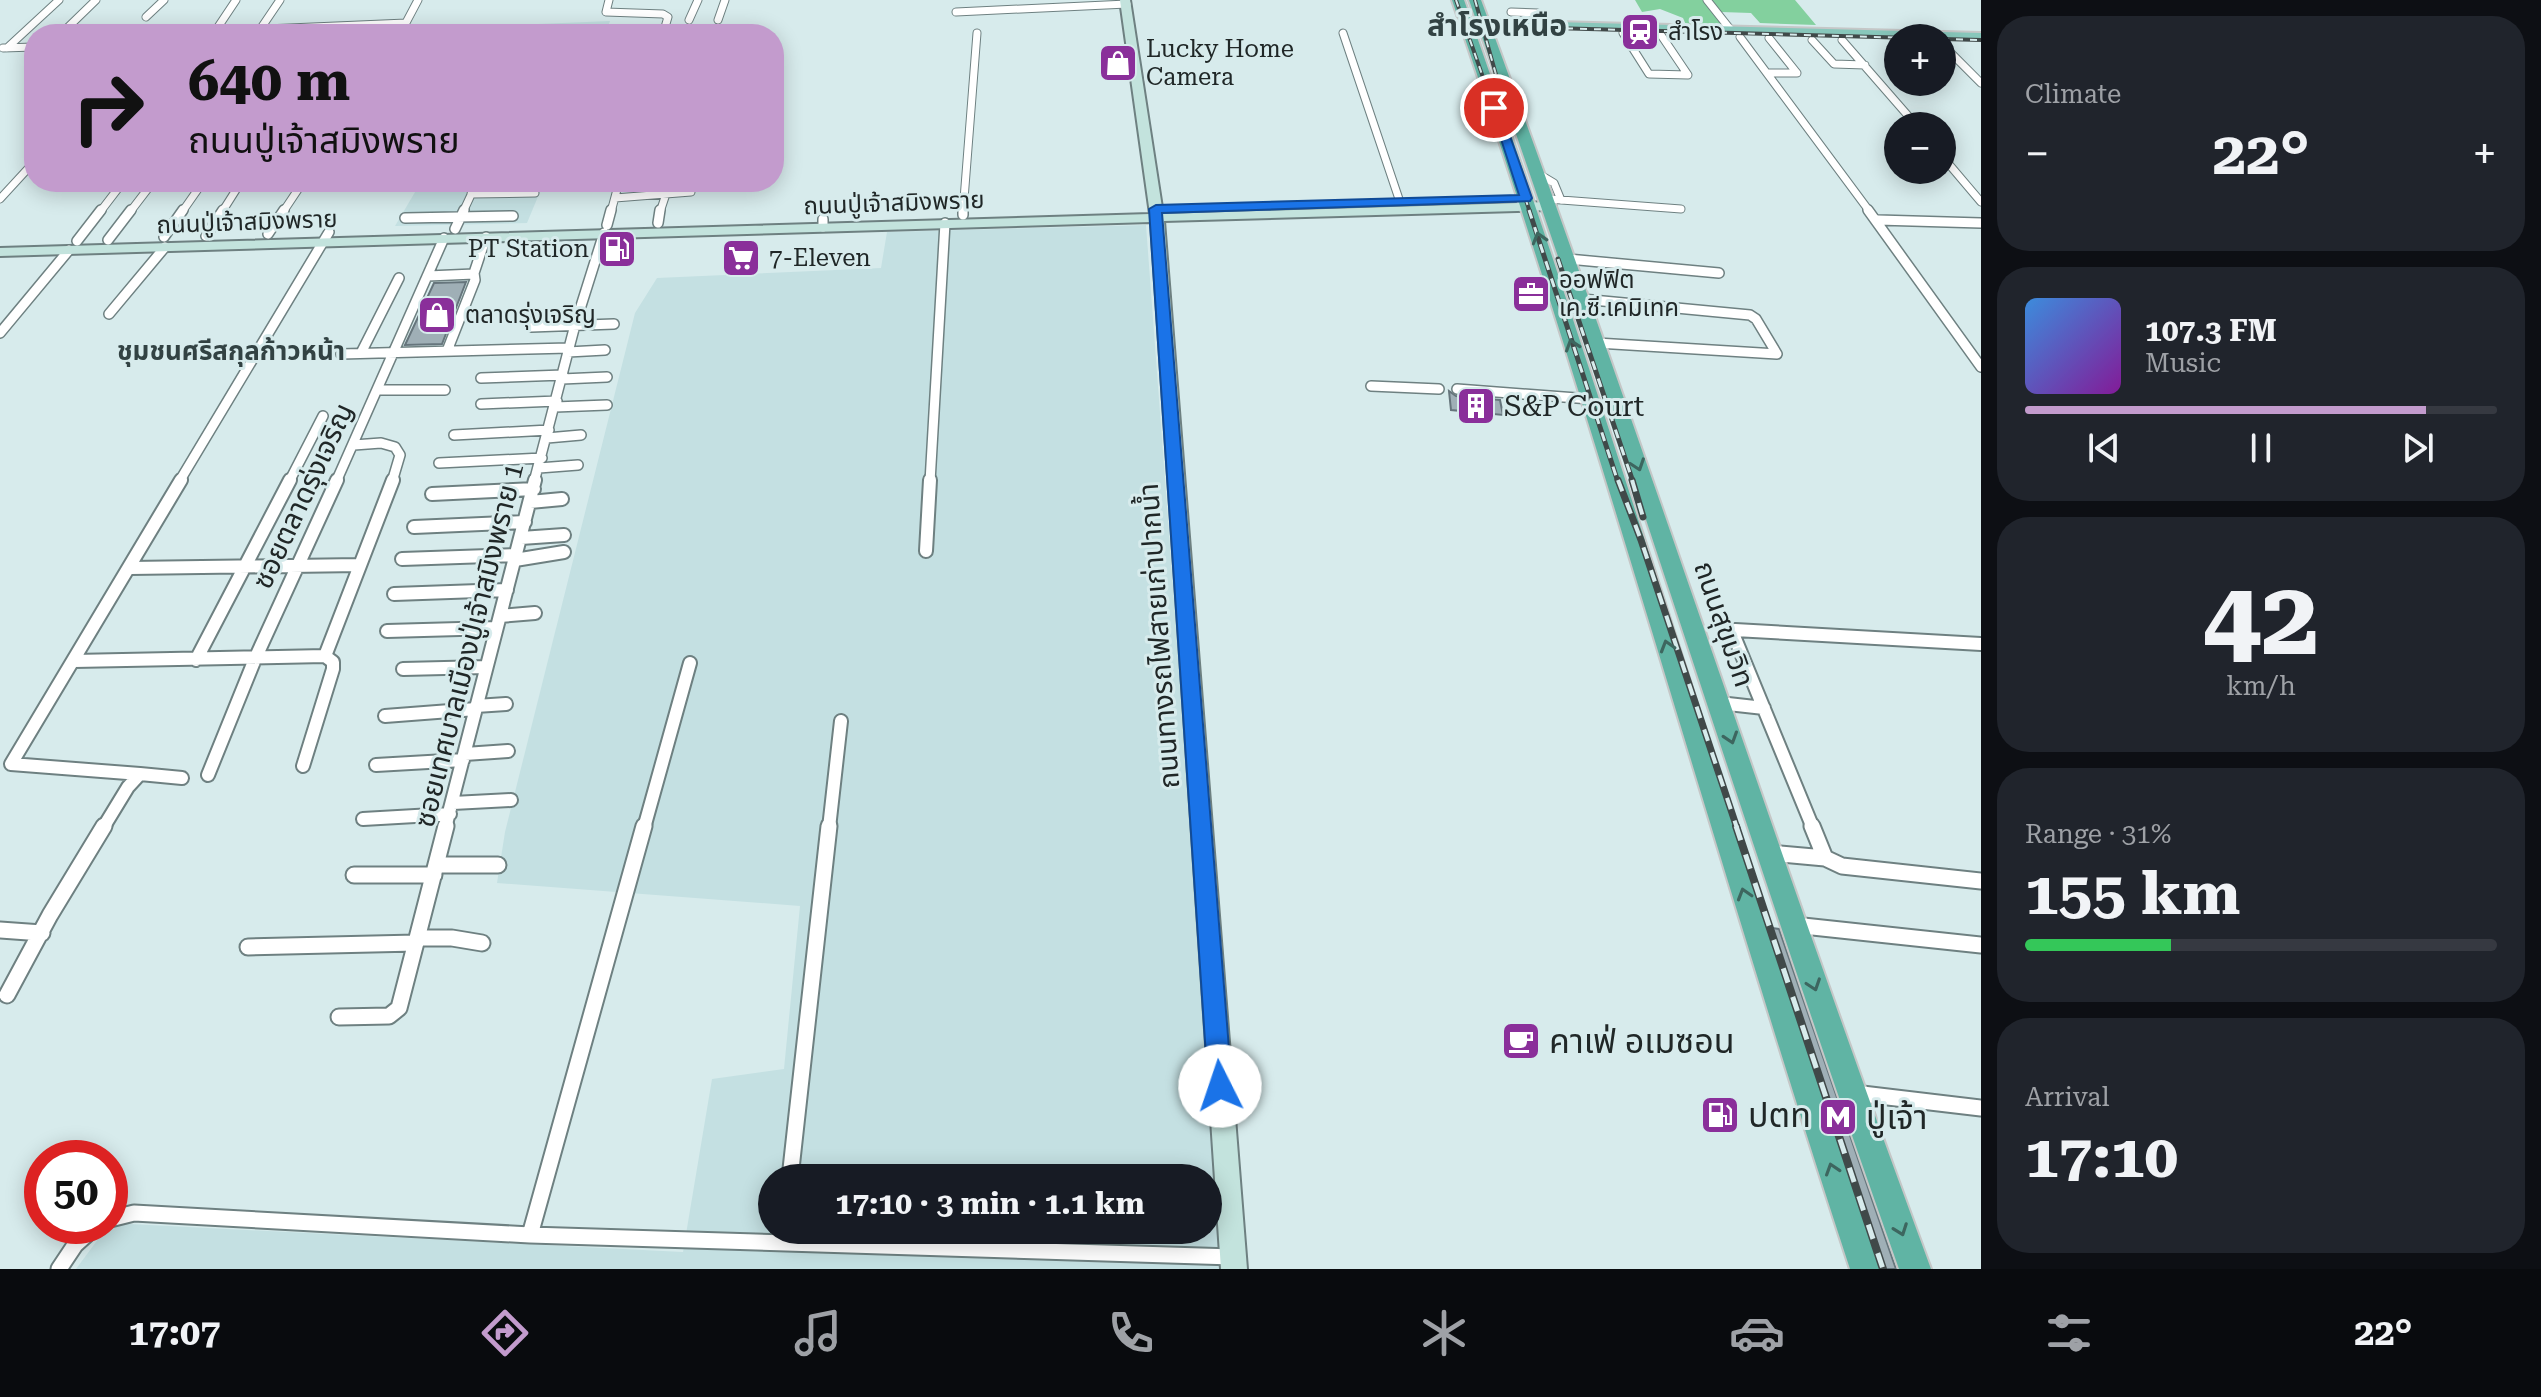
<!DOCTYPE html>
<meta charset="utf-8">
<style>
body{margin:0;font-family:"Roboto Serif","Noto Sans Thai",serif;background:#20242c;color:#f1f3f6;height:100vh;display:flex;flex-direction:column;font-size:30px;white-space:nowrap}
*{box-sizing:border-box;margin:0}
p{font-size:26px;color:#9ea1a6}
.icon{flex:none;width:44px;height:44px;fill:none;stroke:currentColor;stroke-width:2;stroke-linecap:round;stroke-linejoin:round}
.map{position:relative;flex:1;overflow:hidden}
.sheet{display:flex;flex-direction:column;gap:16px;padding:16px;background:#0d0f14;width:560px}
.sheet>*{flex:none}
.banner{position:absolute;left:24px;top:24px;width:760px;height:168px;border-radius:32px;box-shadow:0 4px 20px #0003;background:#c39bcd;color:#111;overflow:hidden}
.tools{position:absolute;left:1884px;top:24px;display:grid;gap:16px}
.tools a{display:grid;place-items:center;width:72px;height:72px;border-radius:50%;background:#171b24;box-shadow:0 4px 20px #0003;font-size:40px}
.speed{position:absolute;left:24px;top:1140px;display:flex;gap:16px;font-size:40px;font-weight:700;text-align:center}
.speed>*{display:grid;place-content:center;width:104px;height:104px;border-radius:50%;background:#171b24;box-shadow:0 4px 20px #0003;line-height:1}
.speed .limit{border:12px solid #d22;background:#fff;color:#111}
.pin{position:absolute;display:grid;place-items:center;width:68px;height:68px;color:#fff;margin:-34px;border:4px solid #fff;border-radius:50%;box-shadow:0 2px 8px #0007}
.me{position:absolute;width:88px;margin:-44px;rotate:356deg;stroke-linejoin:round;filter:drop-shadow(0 0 6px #0008)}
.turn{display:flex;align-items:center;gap:28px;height:168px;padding:0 32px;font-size:36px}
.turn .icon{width:104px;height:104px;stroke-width:2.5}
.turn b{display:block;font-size:56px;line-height:68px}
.big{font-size:60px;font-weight:700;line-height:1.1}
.sheet .widget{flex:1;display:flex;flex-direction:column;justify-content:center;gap:12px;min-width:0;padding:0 28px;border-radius:32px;background:#20242c}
.sheet .dial{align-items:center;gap:0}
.dial b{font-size:104px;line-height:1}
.song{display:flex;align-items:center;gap:24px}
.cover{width:96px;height:96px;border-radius:12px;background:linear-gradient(135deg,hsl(210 70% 55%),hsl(290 70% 35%))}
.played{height:8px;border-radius:4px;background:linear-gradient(90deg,#c39bcd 85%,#363941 85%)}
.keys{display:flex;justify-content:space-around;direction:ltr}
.heat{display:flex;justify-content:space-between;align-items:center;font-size:44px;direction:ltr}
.charge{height:12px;border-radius:6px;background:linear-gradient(90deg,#34c759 31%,#363941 0)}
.trip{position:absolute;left:758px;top:1164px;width:464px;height:80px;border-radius:40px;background:#171b24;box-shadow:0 4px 20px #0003;font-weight:700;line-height:80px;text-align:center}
.dock{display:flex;height:128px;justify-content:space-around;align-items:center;background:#090b0e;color:#9ea1a6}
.dock .icon{width:56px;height:56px}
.dock .on{color:#c39bcd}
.dock b{font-size:36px;color:#f1f3f6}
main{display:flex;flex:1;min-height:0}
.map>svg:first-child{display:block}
</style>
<main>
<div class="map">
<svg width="1981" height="1269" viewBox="0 0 1981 1269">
<rect width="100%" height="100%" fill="#d7ebec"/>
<path fill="#c4e0e2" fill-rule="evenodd" d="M610,21L605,34H510L515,25Z
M421,182H544L527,223L395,226Z
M1146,225L1224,1269H76L110,1223L683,1252L712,1079L784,1069L800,906L497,883L505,832L635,313L657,278L881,268L887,232ZM772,1178H1208V1230H772Z"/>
<path fill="#83d09e" d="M1635,0H1795L1816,25L1760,23L1751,13L1721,12L1731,26L1686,25L1683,18L1660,9L1642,12Z"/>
<path fill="#9fafb6" stroke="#66757c" stroke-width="2" d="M466,282L442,344L405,345L434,283Z
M1449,391L1456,396L1500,400L1503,415L1451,410Z
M1772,928L1779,929L1896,1269H1885Z"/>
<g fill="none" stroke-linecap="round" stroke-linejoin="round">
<defs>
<path id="minor-far3" d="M236,0L218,27L240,30L406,23
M609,0L606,12L663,14L668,17L663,34
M1707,0L1730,29
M956,12L1127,4
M1511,12L1538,13L1543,23
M146,17L164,0
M689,20L698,0
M718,20L725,0
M1343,33L1400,202
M1623,33L1649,74L1688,75L1661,35
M61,34L96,0
M257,34L280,0
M400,34L418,0
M1740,37L1870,212
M1812,40L1834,64L1865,65
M1842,40L1917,126
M1942,44L1981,83
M3,48L34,47
M7,48L59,0
M1768,73H1797L1769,38
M1942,156L1981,202
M1539,174L1554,183L1561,200
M471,194L535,193
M615,198L691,192
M0,199L34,162
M1548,199L1681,209
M100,212L123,182
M130,212L153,182
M182,212L203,182
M222,212L241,182
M283,212L303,182
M463,212L477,182
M611,212L619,182
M660,212L670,182
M963,212L977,33"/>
<path id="minor-far2" d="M1868,210L1981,367
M963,215V210
M405,218L513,216
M823,219V227
M1878,220L1981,223
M658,223L660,210
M607,225L611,210
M455,229L464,210
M268,234L284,210
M206,236L223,210
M164,237L183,210
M108,240L131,210
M77,241L101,210
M1568,259L1719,273
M428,276L474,274
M1582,299L1750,315L1756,319L1777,354L1597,343
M109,314L165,247
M531,327L614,324
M0,333L69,250
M447,351L475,280L474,273L486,237
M568,352L605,350
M361,353L399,278
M341,354L569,348
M481,378L563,375
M562,379L607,377
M1371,386L1439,389
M1457,389L1590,399
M378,390H445
M481,404L557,401
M555,407L607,405
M454,435L549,430
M547,438L581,435
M354,445L381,443L395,447L400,455L392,482
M439,463L542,458
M539,468L578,465
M179,482L329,232
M289,482L323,416
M336,482L444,238
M534,482L575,325L604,233
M930,482L945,223"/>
<path id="minor-far1" d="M432,494L534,489
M530,502L562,499
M414,527L525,522
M521,538L564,535
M926,551L930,480
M402,559L516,555
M515,560L564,552
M130,568L360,565
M394,594L507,590
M500,616L535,613
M387,631L496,628
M325,656L393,480
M196,660L290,480
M74,661L325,656L333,662V669L303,766
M403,669L486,667
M1719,703L1764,708
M476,706L506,704
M385,716L476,709
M465,754L508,751
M376,765L463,760
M140,774L182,778
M208,775L255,659L337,480
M453,803L511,800
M363,819L450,814
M103,828L128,787L140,774L11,764L181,480
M445,828L535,480
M644,828L690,663
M829,828L841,721
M1813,828L1734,636L1735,630L1981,644"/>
<path id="minor" d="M1812,826L1825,858
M1770,853L1825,858L1842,866L1981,881
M436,865H498
M354,875H434
M1794,925L1981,945
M0,930L42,933
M417,938H452L482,943
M248,947L416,943
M7,995L50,915L104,826
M339,1017L389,1016L399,1008L446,826
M1854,1093L1981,1108
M790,1178L829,826
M110,1219L134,1213L530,1235L1233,1257
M530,1235L644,826
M59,1269L75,1245L96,1226"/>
<path id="secondary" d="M1120,0H1130L1163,214L1550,202L1556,206L1550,210L1164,221L1247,1269H1221L1151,222L0,256V248L1150,214Z"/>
<path id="primary" d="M1479,20L1981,33V39L1483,25L1477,22Z"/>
<path id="trunk" d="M1452,0H1464C1613,420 1738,848 1882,1269H1850C1712,848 1595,420 1452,0Z
M1469,0H1481C1637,421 1775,848 1931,1269H1899C1749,848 1619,421 1469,0Z"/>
</defs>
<use href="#minor-far3" stroke="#6e8081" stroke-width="9"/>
<use href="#minor-far2" stroke="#6e8081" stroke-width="12"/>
<use href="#minor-far1" stroke="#6e8081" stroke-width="16"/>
<use href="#minor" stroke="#6e8081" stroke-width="19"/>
<use href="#secondary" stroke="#6e8081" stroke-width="4"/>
<use href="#primary" stroke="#c5c7c7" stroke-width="4"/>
<use href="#trunk" stroke="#c5c7c7" stroke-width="4"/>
<use href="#minor-far3" stroke="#fff" stroke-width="7"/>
<use href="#minor-far2" stroke="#fff" stroke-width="9"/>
<use href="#minor-far1" stroke="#fff" stroke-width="12"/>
<use href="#minor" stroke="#fff" stroke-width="15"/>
<use href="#secondary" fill="#c3e3dd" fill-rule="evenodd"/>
<use href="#primary" fill="#88c7bb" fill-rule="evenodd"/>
<use href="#trunk" fill="#60b4a4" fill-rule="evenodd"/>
<defs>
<path id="rail-far3" d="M1456,0L1530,212
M1475,0L1502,96
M1552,28L1912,38
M1942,39L1981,40"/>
<path id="rail-far2" d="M1529,210L1618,482
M1558,259L1633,482"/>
<path id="rail-far1" d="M1618,480L1641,540L1737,828
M1632,480L1643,517"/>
<path id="rail" d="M1736,826L1883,1269"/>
</defs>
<use href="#rail-far3" stroke="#404949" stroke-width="4"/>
<use href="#rail-far2" stroke="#404949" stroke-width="5"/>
<use href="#rail-far1" stroke="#404949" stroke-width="7"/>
<use href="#rail" stroke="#404949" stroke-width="8"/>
<use href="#rail-far3" stroke="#d7ebec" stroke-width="2" stroke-dasharray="7" stroke-linecap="butt"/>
<use href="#rail-far2" stroke="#d7ebec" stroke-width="3" stroke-dasharray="9" stroke-linecap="butt"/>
<use href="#rail-far1" stroke="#d7ebec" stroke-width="4" stroke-dasharray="12" stroke-linecap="butt"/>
<use href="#rail" stroke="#d7ebec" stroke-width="5" stroke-dasharray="15" stroke-linecap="butt"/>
</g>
<defs><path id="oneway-chevron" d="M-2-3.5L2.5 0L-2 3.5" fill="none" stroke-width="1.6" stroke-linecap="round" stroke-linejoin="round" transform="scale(2)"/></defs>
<g stroke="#3d665f">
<use href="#oneway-chevron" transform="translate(1539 238) rotate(-106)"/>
<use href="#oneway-chevron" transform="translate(1572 345) rotate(-108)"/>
<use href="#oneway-chevron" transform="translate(1638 465) rotate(71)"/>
<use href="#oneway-chevron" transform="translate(1667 646) rotate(-107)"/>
<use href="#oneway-chevron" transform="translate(1731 738) rotate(72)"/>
<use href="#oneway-chevron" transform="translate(1744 894) rotate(-107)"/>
<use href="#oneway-chevron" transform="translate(1814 985) rotate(71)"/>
<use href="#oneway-chevron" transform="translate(1832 1169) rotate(-108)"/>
<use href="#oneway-chevron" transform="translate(1901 1230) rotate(70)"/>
</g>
<path fill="#1a73e8" stroke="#114b97" stroke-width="2" d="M1490,105L1500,108L1532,198L1530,201L1162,213L1232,1086L1229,1094L1220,1098L1211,1094L1208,1086L1149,209L1156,205L1519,195Z"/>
<defs>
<symbol id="station-square" viewBox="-11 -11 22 22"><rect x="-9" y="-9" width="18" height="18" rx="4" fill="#8a2f9a" stroke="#d7ebec"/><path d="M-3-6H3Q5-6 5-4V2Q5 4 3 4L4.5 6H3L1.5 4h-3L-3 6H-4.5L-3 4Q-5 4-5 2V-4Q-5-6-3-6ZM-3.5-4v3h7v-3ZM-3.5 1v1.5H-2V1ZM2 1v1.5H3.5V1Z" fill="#fff"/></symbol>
<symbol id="shop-square" viewBox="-11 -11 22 22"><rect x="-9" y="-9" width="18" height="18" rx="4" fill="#8a2f9a" stroke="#d7ebec"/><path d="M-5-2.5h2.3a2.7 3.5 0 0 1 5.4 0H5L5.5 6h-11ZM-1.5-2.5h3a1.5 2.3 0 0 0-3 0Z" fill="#fff"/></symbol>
<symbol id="fuel-square" viewBox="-11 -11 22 22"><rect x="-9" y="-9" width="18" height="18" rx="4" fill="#8a2f9a" stroke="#d7ebec"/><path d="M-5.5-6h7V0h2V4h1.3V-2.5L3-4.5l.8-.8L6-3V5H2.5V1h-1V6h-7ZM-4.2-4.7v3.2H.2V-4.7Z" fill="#fff"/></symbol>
<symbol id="supermarket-square" viewBox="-11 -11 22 22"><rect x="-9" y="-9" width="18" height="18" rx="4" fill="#8a2f9a" stroke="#d7ebec"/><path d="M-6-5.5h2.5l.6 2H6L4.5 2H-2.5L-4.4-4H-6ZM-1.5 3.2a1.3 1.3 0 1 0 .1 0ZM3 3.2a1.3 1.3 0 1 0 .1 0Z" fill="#fff"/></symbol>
<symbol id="office-square" viewBox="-11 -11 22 22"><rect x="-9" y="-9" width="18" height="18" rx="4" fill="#8a2f9a" stroke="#d7ebec"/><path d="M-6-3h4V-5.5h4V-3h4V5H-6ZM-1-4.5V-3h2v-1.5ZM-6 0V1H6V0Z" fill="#fff"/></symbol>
<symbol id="building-square" viewBox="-11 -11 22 22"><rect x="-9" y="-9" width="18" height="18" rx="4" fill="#8a2f9a" stroke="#d7ebec"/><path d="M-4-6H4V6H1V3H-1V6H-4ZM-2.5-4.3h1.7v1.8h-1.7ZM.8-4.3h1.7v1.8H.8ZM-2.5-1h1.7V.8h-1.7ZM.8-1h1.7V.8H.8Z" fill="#fff"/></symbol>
<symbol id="cafe-square" viewBox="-11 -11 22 22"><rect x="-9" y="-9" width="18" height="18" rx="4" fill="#8a2f9a" stroke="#d7ebec"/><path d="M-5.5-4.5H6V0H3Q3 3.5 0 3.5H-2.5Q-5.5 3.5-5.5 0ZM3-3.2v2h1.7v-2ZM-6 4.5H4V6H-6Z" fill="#fff"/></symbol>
<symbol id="metro-square" viewBox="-11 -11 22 22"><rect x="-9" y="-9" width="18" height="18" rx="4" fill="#8a2f9a" stroke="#d7ebec"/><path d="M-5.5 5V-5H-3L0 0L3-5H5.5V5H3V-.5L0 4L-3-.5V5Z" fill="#fff"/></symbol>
</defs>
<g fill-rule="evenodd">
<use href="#station-square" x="1618" y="10" width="44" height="44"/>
<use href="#shop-square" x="1096" y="41" width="44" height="44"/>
<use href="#fuel-square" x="595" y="227" width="44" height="44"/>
<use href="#supermarket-square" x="719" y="236" width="44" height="44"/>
<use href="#office-square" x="1509" y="272" width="44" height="44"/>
<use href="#shop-square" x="415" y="293" width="44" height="44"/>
<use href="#building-square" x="1454" y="384" width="44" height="44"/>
<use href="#cafe-square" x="1499" y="1019" width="44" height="44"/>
<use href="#fuel-square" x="1698" y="1093" width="44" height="44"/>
<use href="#metro-square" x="1816" y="1095" width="44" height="44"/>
</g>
<g text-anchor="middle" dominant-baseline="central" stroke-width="6" stroke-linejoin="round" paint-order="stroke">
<g font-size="24" fill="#202727" stroke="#d7ebec" text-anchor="start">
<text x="1668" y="32">สำโรง</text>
<text x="1146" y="49">Lucky Home<tspan x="1146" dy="28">Camera</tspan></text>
<text x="589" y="249" text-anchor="end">PT Station</text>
<text x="769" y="258">7-Eleven</text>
<text x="1559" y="280">ออฟฟิต<tspan x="1559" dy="28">เค.ซี.เคมิเทค</tspan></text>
<text x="465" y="315">ตลาดรุ่งเจริญ</text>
</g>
<g font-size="24" fill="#202727" stroke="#d7ebec">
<text transform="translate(894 203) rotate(-2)">ถนนปู่เจ้าสมิงพราย</text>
<text transform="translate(247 222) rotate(-2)">ถนนปู่เจ้าสมิงพราย</text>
</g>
<g font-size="26" font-weight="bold" fill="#324243" stroke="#d7ebec">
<text x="231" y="351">ชุมชนศรีสกุลก้าวหน้า</text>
</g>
<g font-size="28" fill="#202727" stroke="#d7ebec" text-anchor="start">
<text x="1504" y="406">S&amp;P Court</text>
</g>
<g font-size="28" fill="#202727" stroke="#d7ebec">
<text transform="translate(303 496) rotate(-65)">ซอยตลาดรุ่งเจริญ</text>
<text transform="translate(1724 624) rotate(71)">ถนนสุขุมวิท</text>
<text transform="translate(1159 636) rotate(-94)">ถนนทางรถไฟสายเก่าปากน้ำ</text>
<text transform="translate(469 645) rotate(-76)">ซอยเทศบาลเมืองปู่เจ้าสมิงพราย 1</text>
</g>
<g font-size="30" font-weight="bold" fill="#324243" stroke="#d7ebec">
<text x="1497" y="25">สำโรงเหนือ</text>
</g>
<g font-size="34" fill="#202727" stroke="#d7ebec" text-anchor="start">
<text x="1549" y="1041">คาเฟ่ อเมซอน</text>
<text x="1748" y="1115">ปตท</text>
<text x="1866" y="1117">ปู่เจ้า</text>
</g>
</g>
</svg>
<div class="tools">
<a>+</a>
<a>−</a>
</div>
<div class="speed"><div class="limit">50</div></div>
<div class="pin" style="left:1494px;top:108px;background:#d93025"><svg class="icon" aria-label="arrive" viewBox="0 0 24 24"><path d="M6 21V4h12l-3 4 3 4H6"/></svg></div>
<svg class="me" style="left:1220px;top:1086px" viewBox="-20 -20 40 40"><circle r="19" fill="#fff"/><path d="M0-13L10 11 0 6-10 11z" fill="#1a73e8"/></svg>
<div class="trip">17:10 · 3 min · 1.1 km</div>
<div class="banner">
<div class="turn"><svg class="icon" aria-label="right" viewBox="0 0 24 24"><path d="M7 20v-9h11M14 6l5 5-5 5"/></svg><div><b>640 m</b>ถนนปู่เจ้าสมิงพราย</div></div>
</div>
</div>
<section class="sheet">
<div class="widget"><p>Climate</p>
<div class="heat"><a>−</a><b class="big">22°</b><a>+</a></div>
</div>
<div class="widget">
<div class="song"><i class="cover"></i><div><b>107.3 FM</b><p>Music</p></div></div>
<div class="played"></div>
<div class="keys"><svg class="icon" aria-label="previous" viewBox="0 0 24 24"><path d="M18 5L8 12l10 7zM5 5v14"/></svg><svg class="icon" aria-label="pause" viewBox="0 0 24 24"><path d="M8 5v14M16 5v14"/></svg><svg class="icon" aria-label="next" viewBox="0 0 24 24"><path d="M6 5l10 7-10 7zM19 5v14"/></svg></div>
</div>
<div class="widget dial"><b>42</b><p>km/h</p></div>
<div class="widget"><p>Range · 31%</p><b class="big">155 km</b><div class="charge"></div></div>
<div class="widget"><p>Arrival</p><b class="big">17:10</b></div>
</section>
</main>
<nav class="dock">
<b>17:07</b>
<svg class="icon on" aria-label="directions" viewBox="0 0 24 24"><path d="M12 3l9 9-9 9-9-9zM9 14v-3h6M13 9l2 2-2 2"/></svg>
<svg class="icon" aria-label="music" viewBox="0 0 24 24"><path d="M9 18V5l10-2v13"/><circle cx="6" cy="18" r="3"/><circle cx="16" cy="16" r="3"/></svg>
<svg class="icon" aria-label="phone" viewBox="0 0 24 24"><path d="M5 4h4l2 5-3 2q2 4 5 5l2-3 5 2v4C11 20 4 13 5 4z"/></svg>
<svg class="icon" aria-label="climate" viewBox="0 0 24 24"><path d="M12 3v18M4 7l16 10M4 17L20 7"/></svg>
<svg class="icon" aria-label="car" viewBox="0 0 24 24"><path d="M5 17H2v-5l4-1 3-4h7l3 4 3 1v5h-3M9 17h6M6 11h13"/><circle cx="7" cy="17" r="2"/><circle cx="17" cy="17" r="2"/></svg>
<svg class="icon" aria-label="filters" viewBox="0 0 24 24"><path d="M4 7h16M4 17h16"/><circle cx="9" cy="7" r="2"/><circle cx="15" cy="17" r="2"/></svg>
<b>22°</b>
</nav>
